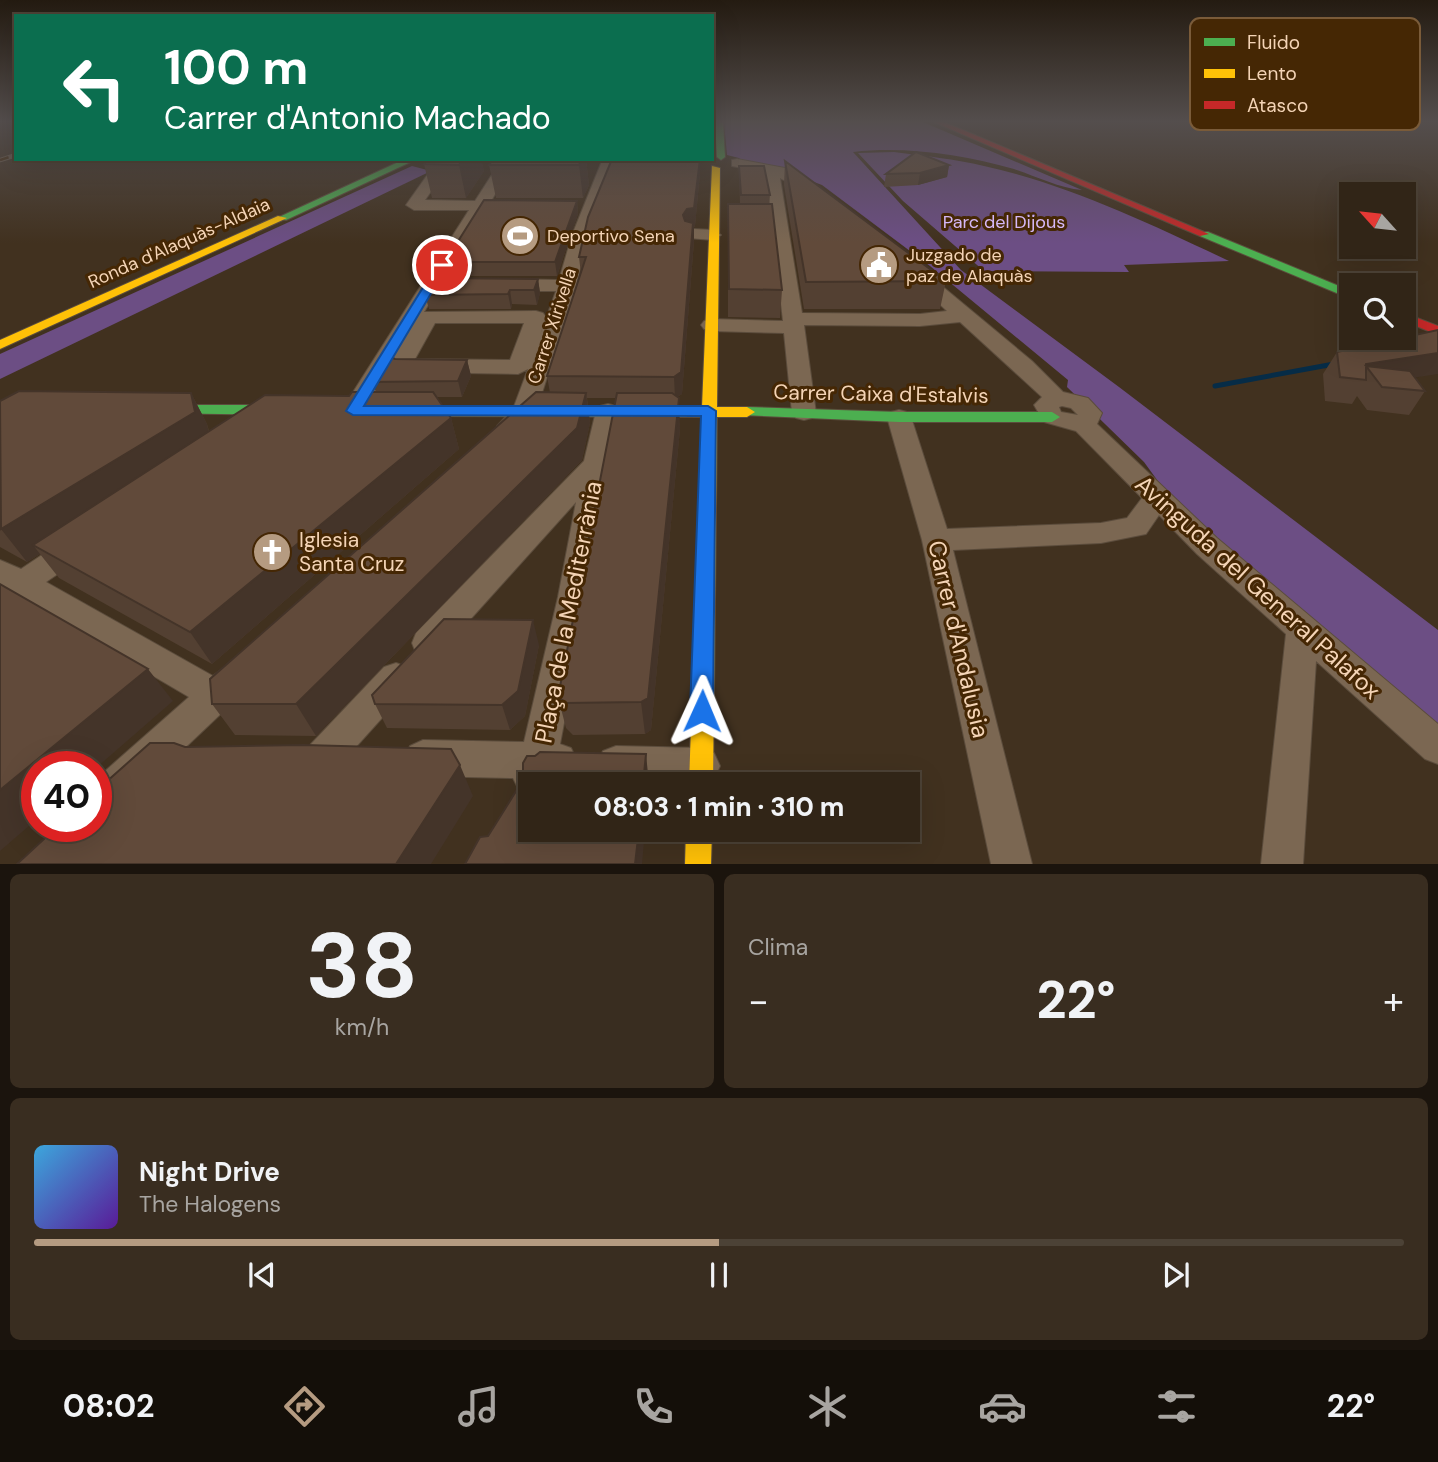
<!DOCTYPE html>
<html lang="es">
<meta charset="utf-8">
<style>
body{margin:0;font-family:"DM Sans",sans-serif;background:#392d20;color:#f1f3f6;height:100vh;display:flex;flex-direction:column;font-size:26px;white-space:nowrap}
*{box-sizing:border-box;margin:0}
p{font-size:23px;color:#a8a5a1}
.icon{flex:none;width:38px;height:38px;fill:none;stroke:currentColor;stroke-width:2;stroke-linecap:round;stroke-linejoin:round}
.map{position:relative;height:864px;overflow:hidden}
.details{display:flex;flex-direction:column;gap:10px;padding:10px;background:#1b140d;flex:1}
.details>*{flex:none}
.banner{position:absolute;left:14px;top:14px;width:700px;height:147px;border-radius:0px;box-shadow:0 7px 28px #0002,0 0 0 2px #4c4236;background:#0b6e4f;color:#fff;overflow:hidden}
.needle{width:46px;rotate:297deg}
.controls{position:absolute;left:1339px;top:182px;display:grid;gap:14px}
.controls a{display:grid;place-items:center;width:77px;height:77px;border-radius:0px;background:#312517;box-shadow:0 7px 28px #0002,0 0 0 2px #4c4236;font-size:35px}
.speed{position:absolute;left:21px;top:751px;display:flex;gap:14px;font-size:35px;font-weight:700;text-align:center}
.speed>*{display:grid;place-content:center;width:91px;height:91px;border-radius:50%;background:#312517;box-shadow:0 7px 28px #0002,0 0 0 2px #4c4236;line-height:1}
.speed .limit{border:10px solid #d22;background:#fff;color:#111}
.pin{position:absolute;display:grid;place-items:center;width:60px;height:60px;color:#fff;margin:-30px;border:4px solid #fff;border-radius:50%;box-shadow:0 2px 7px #0007}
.me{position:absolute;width:77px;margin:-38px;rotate:1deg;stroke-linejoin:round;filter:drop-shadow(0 0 5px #0008)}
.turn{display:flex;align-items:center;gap:24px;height:147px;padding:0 35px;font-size:32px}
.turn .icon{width:91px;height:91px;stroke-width:2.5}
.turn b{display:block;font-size:49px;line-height:60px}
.big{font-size:52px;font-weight:800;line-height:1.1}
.details .tile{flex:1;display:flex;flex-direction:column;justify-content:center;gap:10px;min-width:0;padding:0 24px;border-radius:10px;background:#392d20}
.details .dial{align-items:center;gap:0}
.dial b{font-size:91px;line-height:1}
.song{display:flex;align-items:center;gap:21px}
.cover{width:84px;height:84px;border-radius:10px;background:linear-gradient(135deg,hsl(200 70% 55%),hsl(270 70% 35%))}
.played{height:7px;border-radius:4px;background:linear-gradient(90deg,#b59b81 50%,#4c4236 50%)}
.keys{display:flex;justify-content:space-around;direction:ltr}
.heat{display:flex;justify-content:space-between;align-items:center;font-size:38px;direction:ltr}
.details .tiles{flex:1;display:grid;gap:10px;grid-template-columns:1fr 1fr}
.tile:last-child{grid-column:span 2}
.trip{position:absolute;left:518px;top:772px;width:402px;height:70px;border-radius:0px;background:#312517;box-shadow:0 7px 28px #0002,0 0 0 2px #4c4236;font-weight:800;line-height:70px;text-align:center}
.dock{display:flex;height:112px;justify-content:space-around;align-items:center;background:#140f09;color:#a8a5a1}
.dock .icon{width:49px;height:49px}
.dock .on{color:#b59b81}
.dock b{font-size:32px;color:#f1f3f6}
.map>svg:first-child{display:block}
</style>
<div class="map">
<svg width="1438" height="864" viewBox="0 0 1438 864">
<rect width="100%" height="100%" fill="#41311f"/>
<path fill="#6c4e84" d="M724,122H923L1082,190C1059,188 1036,176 1014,169C963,155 907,146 853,152L961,270L1119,387L1438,630V746L1184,517L1144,462L1067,387L1068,380L930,266L822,185L779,169L743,163L739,158L727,155Z
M894,152C925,156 955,159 984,166C1067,184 1153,225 1229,261L1124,265L1129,272L984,271L903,201L858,153Z
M412,166L431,171L0,379V354Z"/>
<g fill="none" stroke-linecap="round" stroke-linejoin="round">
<path stroke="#062c47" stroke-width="5" d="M1215,386L1334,364"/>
<defs>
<path id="street" d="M446,159H467L444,173L425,200L475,201L502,159H516L491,201L498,206L496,209L485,211L424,312L536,311L543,313L546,317L540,335L556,291H505L496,285L505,279L559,280L572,235L602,161H616L588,235L576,286L536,412L518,431L509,434L500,431L497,426L513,409L528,369L518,374L400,372L391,368L361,416L353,418L345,416L341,411L469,210H414L406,205L428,174ZM435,323H524L510,360L415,359Z
M737,159L785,168L818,190L810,195L780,178L802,313L920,314L947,311L909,276L918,270L925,272L1032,361L1063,392L1088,398L1102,413L1097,424L1217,538L1438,724V764L1425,759L1316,661L1303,864H1261L1286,634L1197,554L1159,515L1146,534L1101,543L953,550L1032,864H991L922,540L887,417L891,412L899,410L907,412L911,417L947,529L1101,523L1127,518L1142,498L1076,431L1044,422L1034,405L1042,397L960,322L920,326L804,325L816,413L812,418L804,420L796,418L792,413L784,333L711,331L704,329L701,325L704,321L711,319L783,321L767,180L764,172L732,166V160ZM1062,406L1071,408L1078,415L1061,412L1059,407Z
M694,229L713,230L721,235L713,240L688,238L686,234L688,230Z
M608,404L616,406L620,411L588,597L560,744L571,748L577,761L571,774L558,779H548L544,784H530V791L517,786L513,778L423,776L410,770L404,758L410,746L423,740L524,742L558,597L576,502L440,653L428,657L416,653L412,643L416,633L584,461L596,411L600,406Z
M77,535L87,538L91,546L87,554L46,582L213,676C225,666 232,662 247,667L252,678L247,689L110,819L96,824V779L189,697L22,599L0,610V560L21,569L67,538Z
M396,663L408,667L413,678L408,689L337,768L324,774L311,768L305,756L311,744L384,667Z
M616,746L701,748L714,753L720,766L714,779C690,788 627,786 603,777L597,764L603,751Z"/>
<path id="fast" d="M715,122H723L725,157L721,160L717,157Z
M405,159H417L286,220L277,218Z
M1200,232H1208L1351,291V299L1200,236Z
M153,405H289L297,410L289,415L148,413L145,410Z
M747,407L899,412H1052L1060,417L1052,422H899L742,415L739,412Z"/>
<path id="slow" d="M712,166L720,168L717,407H747L755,412L747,417H717L713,784H689L702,417L398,416L390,411L398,406L702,407Z
M278,216L287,218L0,349V340Z
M686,830H712L711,864H685Z"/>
<path id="jam" d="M934,122H944L1209,234L1200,236Z
M1404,313L1438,326V335L1404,321Z"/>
</defs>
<use href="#street" stroke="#5b4c3c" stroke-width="2"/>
<use href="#fast" stroke="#5b4c3c" stroke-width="2"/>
<use href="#slow" stroke="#5b4c3c" stroke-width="2"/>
<use href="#jam" stroke="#5b4c3c" stroke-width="2"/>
<use href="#street" fill="#7b6752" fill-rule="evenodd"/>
<use href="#fast" fill="#4caf50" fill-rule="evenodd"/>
<use href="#slow" fill="#ffc107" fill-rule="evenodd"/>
<use href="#jam" fill="#c62828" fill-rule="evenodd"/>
<defs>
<path id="rail" d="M0,160L16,155"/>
</defs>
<use href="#rail" stroke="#776755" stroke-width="4.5"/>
<use href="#rail" stroke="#452704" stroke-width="2.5" stroke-dasharray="9" stroke-linecap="butt"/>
</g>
<path fill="#534032" d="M481,159L484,171L466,198H432L424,164Z
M586,159L589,185L583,198H496L489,165Z
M785,161L946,281L940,309H804L784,185Z
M949,165L947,177L918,185L884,187L886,174Z
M739,166L770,195L769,204L782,290L780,318L728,317V204H740Z
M700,173L695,226L694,227V241L682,394L677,397L680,429L651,730L645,734L573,735L566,728L558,697L616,398H587L590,423L582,460L316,736L235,735L212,704L550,393L547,376L581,274L579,257Z
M577,201L578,214L557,276H449L445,262Z
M538,279L540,293L537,305L512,304L511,309H429L425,295Z
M1337,352L1425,391L1409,415L1367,410L1357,396L1352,404L1325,401L1323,374Z
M395,359L467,360L471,376L462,397H436L451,418L459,449L212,664L59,578L40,554L27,562L0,547V401L191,393L207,424L209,431L349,396L376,392L372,382Z
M539,645L525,716L510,730L387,728L375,704Z"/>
<path fill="#443429" d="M463,159H481L484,171L466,198L459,165Z
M582,159H586L589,185L583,198L579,165Z
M700,159V173L695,226L694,227V241L682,394L675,398L674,377L688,227L683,215Z
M949,165L947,177L918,185L920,173Z
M577,201L578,214L557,276L555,262Z
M538,279L540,293L537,305L534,290Z
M510,290L512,304L511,309L508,294Z
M1438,353V374L1379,383L1366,364Z
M467,360L471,376L462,397L458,381Z
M191,393L207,424L211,443L33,545L40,554L27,562L1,529Z
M586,393L590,423L582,460L316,736L296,704Z
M679,398L680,429L651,730L645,734L641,702Z
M451,418L459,449L212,664L190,632Z
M533,620L539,645L525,716L510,730L502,705Z
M148,669L173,701L96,768V766H37V819L0,851V790Z
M646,754L649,784H643Z
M460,765L473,796L431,864H396Z
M639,830H645L642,864H635Z"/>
<path fill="#614a3a" stroke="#443429" stroke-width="2" d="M916,152L949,165L920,173L886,174Z
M428,159H463L459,165L424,164Z
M493,159H582L579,165H489Z
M612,159H700L694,208L687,209L683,215L685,221L693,223L681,372L674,377L547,376L586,257H579L588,217Z
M785,161L946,281L806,282Z
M739,166H764L770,195H741Z
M484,200L577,201L555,262H445Z
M728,204H772L782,290L729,289Z
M436,278L538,279L534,290H510L508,294L425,295Z
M1438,330V353L1366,364V380L1340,377L1337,352Z
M388,356L395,359L467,360L458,381L372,382Z
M1366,366L1410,371L1425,391L1382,387Z
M19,391L191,393L195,412L1,529L0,401Z
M352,392H433L451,418L190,632L33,545L265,395L349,396Z
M536,392L586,393L577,428L296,704H212L210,679Z
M617,393H672L679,398L648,698L641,702L566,703L558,697Z
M0,584L148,669L0,790Z
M444,619L533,620L518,691L502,705L375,704L372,695Z
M150,743H174L185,747L304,745L451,749L460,765L396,864H17L58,826H96V791Z
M540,752L646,754L643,784H530V830H639L635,864H465L480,837L488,836L523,780V763L527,756H535Z"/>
<linearGradient id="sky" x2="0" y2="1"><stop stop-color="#241b11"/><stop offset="0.5" stop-color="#544e4d"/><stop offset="1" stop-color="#544e4d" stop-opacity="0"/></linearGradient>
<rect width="1438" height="243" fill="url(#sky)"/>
<path fill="#1a73e8" stroke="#114b97" stroke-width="2" d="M442,261L448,265L364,406H708L716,411L713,711L710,719L702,722L694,719L690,711L701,416L353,415L346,411L437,265Z"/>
<defs>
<symbol id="stadium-disc" viewBox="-11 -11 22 22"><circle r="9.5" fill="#b59b81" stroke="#452704"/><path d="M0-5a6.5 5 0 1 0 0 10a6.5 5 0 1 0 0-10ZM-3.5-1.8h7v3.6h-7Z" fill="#fff"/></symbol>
<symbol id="civic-disc" viewBox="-11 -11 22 22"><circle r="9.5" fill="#b59b81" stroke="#452704"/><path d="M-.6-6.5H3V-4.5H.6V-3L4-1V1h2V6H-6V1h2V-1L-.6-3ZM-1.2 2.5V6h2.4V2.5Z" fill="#fff"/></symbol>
<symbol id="church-disc" viewBox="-11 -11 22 22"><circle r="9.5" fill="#b59b81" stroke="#452704"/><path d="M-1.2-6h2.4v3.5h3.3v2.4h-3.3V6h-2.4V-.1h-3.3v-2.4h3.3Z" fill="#fff"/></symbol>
</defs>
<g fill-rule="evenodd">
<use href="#stadium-disc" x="498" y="214" width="44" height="44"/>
<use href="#civic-disc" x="857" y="243" width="44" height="44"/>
<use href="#church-disc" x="250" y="530" width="44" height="44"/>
</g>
<g text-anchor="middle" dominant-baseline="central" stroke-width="6" stroke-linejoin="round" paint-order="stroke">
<g font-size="18" fill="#d5b8f7" stroke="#452704">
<text x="1004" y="222">Parc del Dijous</text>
</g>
<g font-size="18" fill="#f4d4b6" stroke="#452704" text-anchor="start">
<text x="547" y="236">Deportivo Sena</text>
<text x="906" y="255">Juzgado de<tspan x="906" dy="21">paz de Alaquàs</tspan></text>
</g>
<g font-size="18" fill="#f4d4b6" stroke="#452704">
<text transform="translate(179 243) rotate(-24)">Ronda d'Alaquàs-Aldaia</text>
<text transform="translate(552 326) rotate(-72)">Carrer Xirivella</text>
</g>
<g font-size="21" fill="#f4d4b6" stroke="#452704">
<text transform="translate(881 394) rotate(1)">Carrer Caixa d'Estalvis</text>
</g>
<g font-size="21" fill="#f4d4b6" stroke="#452704" text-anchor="start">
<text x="299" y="540">Iglesia<tspan x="299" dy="24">Santa Cruz</tspan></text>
</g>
<g font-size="24" fill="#f4d4b6" stroke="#452704">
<text transform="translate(1258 587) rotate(42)">Avinguda del General Palafox</text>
<text transform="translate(568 612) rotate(-79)">Plaça de la Mediterrània</text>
<text transform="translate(959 639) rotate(77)">Carrer d'Andalusia</text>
</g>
</g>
<rect x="1190" y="18" width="230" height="112" rx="10" fill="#452704" stroke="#7a5b39" stroke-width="2"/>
<rect x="1204" y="38" width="31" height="8" fill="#4caf50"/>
<rect x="1204" y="69" width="31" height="9" fill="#ffc107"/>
<rect x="1204" y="101" width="31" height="8" fill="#c62828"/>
<g font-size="19" fill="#f4d4b6">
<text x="1247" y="49">Fluido</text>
<text x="1247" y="80">Lento</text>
<text x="1247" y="112">Atasco</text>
</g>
</svg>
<div class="controls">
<a><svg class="needle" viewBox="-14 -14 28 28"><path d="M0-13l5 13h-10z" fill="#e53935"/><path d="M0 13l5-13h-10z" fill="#a8a5a1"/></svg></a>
<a><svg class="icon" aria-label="search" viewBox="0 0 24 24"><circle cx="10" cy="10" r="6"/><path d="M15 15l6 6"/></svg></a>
</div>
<div class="speed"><div class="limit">40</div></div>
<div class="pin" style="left:442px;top:265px;background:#d93025"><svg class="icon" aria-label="arrive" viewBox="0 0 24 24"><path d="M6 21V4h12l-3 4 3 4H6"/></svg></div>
<svg class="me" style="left:702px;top:711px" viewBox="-20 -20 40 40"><path d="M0-17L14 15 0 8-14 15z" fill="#1a73e8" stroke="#fff" stroke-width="4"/></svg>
<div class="trip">08:03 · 1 min · 310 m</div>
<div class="banner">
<div class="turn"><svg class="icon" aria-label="left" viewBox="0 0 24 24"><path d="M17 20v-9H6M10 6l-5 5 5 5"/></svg><div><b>100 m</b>Carrer d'Antonio Machado</div></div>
</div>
</div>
<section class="details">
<div class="tiles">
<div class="tile dial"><b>38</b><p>km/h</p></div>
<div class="tile"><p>Clima</p>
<div class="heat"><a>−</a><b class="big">22°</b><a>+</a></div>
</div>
<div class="tile">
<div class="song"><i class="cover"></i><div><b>Night Drive</b><p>The Halogens</p></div></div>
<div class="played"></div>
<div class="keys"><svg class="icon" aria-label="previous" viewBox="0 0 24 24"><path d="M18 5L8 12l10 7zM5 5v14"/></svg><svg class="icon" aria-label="pause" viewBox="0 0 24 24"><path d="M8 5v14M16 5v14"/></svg><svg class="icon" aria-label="next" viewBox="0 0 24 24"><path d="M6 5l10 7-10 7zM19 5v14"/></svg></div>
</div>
</div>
</section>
<nav class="dock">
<b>08:02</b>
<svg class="icon on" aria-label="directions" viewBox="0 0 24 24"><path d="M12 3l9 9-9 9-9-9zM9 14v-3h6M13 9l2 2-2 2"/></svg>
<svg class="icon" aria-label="music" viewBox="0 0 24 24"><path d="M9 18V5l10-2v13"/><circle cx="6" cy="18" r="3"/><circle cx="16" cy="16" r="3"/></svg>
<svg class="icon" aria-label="phone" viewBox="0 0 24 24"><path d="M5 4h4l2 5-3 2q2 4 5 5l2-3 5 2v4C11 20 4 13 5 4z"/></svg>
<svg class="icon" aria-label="climate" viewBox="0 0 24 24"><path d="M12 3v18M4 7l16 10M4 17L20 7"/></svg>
<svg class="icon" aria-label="car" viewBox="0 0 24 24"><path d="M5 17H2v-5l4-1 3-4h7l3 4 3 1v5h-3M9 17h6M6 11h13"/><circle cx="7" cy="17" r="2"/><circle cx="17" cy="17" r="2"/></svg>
<svg class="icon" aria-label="filters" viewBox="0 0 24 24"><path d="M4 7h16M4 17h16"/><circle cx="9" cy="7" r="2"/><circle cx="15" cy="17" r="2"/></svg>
<b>22°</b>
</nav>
